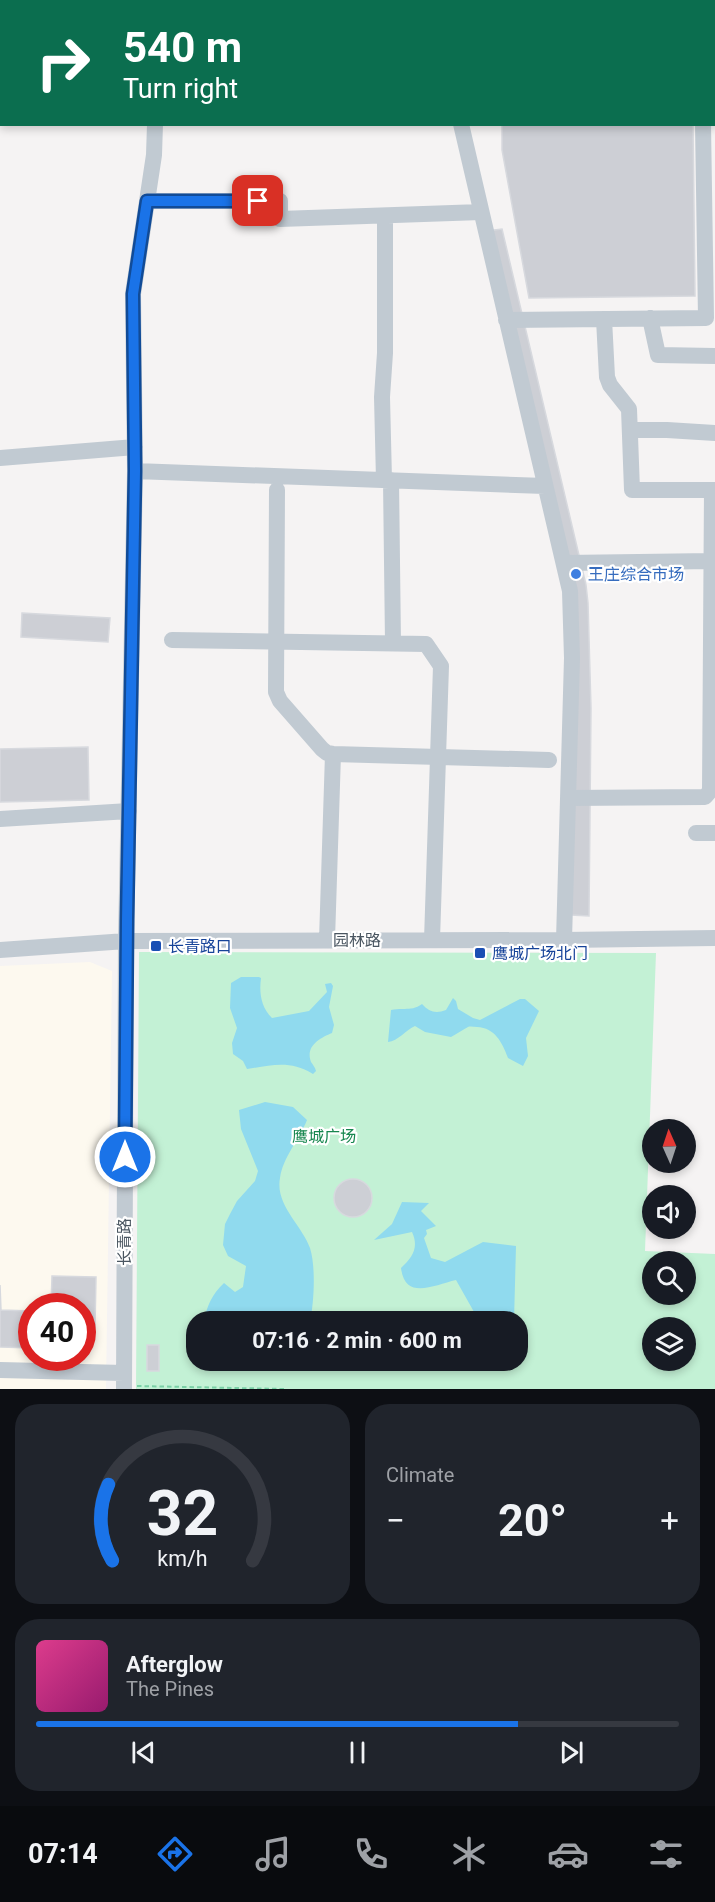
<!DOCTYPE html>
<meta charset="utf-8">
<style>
body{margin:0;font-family:Roboto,"Noto Sans SC",sans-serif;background:#20242c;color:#f1f3f6;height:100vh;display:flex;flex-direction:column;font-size:22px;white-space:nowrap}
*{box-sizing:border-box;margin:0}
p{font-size:20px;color:#9ea1a6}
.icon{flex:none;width:33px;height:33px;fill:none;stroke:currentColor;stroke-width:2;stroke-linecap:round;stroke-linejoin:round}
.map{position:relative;height:1389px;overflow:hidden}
.details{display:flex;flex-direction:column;gap:15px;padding:15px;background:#0d0f14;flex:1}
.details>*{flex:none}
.hud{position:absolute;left:0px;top:0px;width:716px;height:126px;box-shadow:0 3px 9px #0003;background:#0b6e4f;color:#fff;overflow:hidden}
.needle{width:39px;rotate:357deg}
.controls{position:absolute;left:642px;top:1119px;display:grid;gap:12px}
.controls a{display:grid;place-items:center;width:54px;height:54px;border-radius:50%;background:#171b24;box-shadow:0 3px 9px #0003;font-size:30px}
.speed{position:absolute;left:18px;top:1293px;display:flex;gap:12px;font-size:30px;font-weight:700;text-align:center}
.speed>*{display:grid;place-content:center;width:78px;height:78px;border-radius:50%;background:#171b24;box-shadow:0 3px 9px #0003;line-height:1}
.speed .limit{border:9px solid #d22;background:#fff;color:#111}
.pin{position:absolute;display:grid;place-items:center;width:51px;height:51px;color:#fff;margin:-26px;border-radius:12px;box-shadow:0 3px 9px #0006}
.me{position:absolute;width:66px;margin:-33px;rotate:0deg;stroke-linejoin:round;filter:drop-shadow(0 0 4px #0008)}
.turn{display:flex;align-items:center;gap:21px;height:126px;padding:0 24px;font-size:27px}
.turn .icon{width:78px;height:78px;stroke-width:2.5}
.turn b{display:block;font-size:42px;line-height:51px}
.big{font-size:45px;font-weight:700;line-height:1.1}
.details .widget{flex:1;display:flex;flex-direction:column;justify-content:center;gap:9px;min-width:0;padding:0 21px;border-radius:24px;background:#20242c}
.details .dial{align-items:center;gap:0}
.dial svg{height:156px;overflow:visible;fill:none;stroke:#363941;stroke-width:7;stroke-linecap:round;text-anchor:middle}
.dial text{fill:#f1f3f6;stroke:none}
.song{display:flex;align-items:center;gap:18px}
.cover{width:72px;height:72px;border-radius:9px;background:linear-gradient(135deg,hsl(330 70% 55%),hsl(320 70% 35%))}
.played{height:6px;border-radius:3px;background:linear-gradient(90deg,#1a73e8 75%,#363941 75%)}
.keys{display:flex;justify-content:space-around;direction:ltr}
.heat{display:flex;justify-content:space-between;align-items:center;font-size:33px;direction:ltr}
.details .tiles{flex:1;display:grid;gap:15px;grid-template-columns:1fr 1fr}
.widget:last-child{grid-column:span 2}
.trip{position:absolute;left:186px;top:1311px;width:342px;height:60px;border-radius:24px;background:#171b24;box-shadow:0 3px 9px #0003;font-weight:700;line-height:60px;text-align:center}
.menu{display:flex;height:96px;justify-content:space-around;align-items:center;background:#090b0e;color:#9ea1a6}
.menu .icon{width:42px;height:42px}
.menu .active{color:#1a73e8}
.menu b{font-size:27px;color:#f1f3f6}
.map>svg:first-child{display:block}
</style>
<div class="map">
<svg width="715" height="1389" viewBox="0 0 715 1389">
<rect width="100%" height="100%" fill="#f5f3f3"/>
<path fill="#fdf9ef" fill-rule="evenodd" d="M90,962L112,971L106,1389H0V966ZM32,1306H82V1358H32Z"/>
<path fill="#c3f1d5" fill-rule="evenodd" d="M139,952L656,953L645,1251L715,1254V1389H136ZM652,1262H686V1294H652ZM196,1322H518V1360H196ZM652,1328H686V1360H652Z"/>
<path fill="#90daee" d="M241,977H259L261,978C259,993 261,1007 272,1018L309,1011L327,992L325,984L331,983L333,986L329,1007L334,1025L332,1033C320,1038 305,1046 311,1062C313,1065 315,1067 316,1071L313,1074C290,1060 273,1065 247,1069L243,1061L233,1054L232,1043L237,1028L230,1008L231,983Z
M453,998L456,1001L458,1009L473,1018L480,1020L520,999H525L539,1011L526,1038L528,1056L523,1066L508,1058C502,1042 495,1028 477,1027C474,1027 470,1026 468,1027C462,1030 457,1034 451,1037L425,1032L415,1026C406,1030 398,1041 388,1042L391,1010C403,1007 411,1012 422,1004C429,1012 436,1014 446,1010Z
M265,1102L293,1107L307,1120C299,1140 283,1157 280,1178C275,1205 302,1225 310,1248C316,1267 314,1303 310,1321H204C207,1306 212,1294 224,1283L235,1292L243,1287L246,1266L228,1256L223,1245L225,1224L230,1214L237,1201L255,1181L258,1171L241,1129L239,1110Z
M402,1202L429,1203L421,1211L436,1226L426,1230L427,1234L424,1238L431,1258L445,1262L483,1242L516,1246L514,1321L478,1319L456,1280C434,1285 405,1301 401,1268C413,1257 419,1247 412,1232L374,1240L392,1224Z"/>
<path fill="#cdcfd5" stroke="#d7d9de" stroke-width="1.5" d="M502,124H693L695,296L529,298L502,150Z
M502,229L586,585L588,603L591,708L589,916L571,915V587L486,231Z
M22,613L110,618L108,642L21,637Z
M88,747L89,800L0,802V749Z
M334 1198a19 19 0 1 1 38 0a19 19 0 1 1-38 0Z
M52,1276L96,1277L95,1328L82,1341V1306H51Z
M0,1285L1,1310L32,1311V1348L0,1347Z
M147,1345H159V1371H147Z"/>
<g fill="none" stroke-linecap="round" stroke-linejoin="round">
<path stroke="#7ad0a6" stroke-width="2" stroke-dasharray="4.5 3" stroke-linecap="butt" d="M714,17H715
M137,1386L285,1389"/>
<path stroke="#c1cad2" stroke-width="16" d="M150,0V2
M432,0V2
M0,62H2
M714,85L715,84
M461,124L570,591L572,658L564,940
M147,201H280V219L481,212
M650,318L658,355L715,356
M604,319L607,377L610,385L629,409L632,490H715
M506,320L706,318L703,124
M630,430H667L715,433
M0,458L135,447
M135,471L545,486
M384,480L382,397L385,353V216
M391,480L393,643
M277,490L276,692L280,701L322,749L327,753L333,754L549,760
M565,563L712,561
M172,640L426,644L441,666L432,940
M568,798L705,797L710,791L712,490
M0,819L129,811
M696,833H715
M327,940L333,754
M0,950L126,941L564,940L715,938
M0,1370L124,1373
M124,1389L126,941L135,471L133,294L154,155L155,124"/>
</g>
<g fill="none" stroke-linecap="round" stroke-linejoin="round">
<defs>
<path id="route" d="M125,1157L127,920L135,471L133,294L147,201H258"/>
</defs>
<use href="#route" stroke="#114b97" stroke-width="15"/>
<use href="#route" stroke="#1a73e8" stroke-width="10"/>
</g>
<circle fill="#3f7fe0" stroke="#fff" stroke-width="2" cx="576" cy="574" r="6"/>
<g fill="#1a4fb4" stroke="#fff" stroke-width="2">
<rect x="150" y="940" width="12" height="12" rx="3"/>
<rect x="474" y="947" width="12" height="12" rx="3"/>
</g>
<g text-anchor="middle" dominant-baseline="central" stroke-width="4.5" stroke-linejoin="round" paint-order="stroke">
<g font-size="16" fill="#366cbe" stroke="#fff" text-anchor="start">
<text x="588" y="574">王庄综合市场</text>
</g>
<g font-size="16" fill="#4a5661" stroke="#fff">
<text x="357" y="940">园林路</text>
<text transform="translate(124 1242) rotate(-90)">长青路</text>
</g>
<g font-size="16" fill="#164399" stroke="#fff" text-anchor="start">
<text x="168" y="946">长青路口</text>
<text x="492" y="953">鹰城广场北门</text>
</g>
<g font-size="16" fill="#17864f" stroke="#fff">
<text x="324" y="1136">鹰城广场</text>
</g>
</g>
</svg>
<div class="controls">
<a><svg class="needle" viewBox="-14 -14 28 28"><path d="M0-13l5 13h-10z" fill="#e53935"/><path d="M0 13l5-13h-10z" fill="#9ea1a6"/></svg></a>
<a><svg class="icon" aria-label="sound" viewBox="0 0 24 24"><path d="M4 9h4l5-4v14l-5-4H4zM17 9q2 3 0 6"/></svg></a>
<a><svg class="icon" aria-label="search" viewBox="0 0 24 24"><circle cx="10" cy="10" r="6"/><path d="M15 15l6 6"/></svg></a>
<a><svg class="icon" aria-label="layers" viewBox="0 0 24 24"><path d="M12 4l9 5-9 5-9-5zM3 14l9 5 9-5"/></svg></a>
</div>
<div class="speed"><div class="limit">40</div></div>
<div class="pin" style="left:258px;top:201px;background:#d93025"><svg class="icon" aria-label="arrive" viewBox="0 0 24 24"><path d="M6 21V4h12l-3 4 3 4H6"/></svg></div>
<svg class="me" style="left:125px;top:1157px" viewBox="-20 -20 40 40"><circle r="17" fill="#1a73e8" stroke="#fff" stroke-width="3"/><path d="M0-11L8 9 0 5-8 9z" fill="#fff"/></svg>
<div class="trip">07:16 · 2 min · 600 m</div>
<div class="hud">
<div class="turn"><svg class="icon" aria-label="right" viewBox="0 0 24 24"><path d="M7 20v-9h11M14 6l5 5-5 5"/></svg><div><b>540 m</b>Turn right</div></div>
</div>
</div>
<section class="details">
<div class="tiles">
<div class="widget dial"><svg viewBox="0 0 100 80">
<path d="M14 69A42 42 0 1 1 86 69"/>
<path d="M14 69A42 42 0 0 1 12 30" stroke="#1a73e8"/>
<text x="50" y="56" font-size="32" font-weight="700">32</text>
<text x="50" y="72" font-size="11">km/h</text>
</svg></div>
<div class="widget"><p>Climate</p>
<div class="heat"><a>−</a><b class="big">20°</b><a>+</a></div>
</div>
<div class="widget">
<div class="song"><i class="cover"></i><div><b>Afterglow</b><p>The Pines</p></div></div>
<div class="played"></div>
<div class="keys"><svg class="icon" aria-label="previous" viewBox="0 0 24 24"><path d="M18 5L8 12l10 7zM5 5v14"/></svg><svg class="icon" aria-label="pause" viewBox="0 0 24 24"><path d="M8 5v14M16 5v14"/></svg><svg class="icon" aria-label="next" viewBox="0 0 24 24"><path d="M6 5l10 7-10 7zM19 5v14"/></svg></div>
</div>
</div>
</section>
<nav class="menu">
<b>07:14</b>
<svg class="icon active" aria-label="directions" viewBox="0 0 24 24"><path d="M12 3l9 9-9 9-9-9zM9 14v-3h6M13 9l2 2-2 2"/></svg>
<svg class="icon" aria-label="music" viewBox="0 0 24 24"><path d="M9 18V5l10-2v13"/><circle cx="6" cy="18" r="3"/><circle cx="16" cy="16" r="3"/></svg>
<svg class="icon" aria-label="phone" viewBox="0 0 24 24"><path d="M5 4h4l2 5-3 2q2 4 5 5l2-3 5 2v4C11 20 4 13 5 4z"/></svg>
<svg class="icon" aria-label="climate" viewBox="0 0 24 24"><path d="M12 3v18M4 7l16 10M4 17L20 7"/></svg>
<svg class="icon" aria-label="car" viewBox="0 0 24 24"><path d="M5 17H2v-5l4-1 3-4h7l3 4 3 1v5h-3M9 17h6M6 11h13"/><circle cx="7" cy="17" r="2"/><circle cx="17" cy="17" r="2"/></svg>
<svg class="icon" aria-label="filters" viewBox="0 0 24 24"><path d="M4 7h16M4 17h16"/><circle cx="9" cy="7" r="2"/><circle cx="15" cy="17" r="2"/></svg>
</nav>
